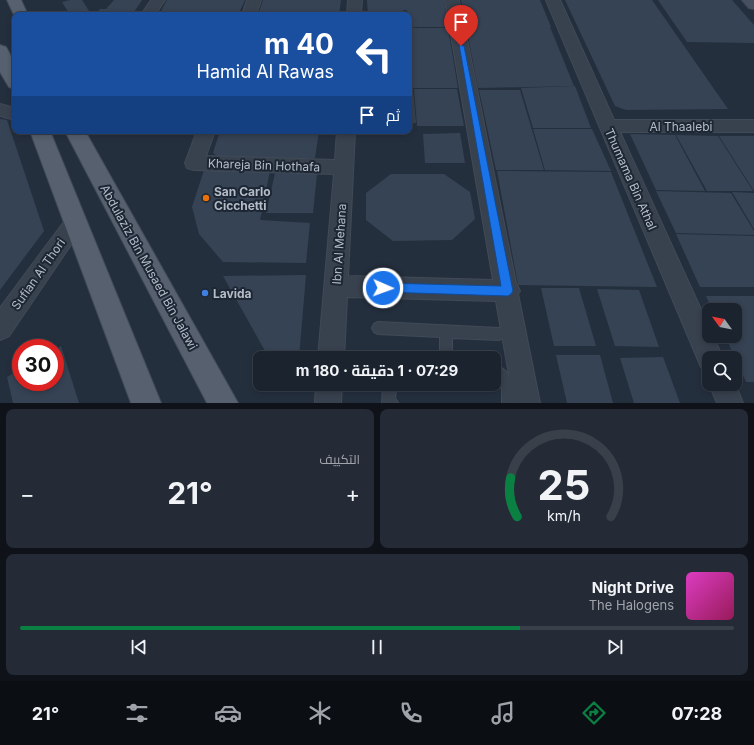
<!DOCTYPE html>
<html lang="ar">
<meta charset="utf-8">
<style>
body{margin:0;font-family:Inter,Cairo,sans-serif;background:#242b36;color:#f1f3f6;direction:rtl;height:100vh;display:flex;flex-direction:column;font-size:15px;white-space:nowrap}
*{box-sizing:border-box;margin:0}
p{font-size:13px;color:#a0a4aa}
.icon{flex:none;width:22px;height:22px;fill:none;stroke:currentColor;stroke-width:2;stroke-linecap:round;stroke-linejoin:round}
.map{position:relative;height:403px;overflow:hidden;direction:ltr}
.panel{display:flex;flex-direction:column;gap:6px;padding:6px;background:#0f1319;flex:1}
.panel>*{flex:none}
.guide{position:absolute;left:12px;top:12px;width:400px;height:122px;border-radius:8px;box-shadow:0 2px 6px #0003,0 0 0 1px #39404a;direction:rtl;background:#1a4fa0;color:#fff;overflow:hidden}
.needle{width:26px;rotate:303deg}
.buttons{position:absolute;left:702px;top:303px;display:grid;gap:8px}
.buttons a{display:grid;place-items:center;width:40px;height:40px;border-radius:8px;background:#1b232e;box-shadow:0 2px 6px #0003,0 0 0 1px #39404a;font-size:20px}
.speed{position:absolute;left:12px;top:339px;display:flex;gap:8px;font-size:20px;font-weight:700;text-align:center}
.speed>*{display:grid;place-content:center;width:52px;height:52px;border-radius:50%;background:#1b232e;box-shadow:0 2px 6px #0003,0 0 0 1px #39404a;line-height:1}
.speed .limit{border:6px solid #d22;background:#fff;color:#111}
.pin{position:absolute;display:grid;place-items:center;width:34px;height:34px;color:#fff;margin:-41px -17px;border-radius:50% 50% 50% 0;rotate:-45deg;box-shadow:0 0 4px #0007}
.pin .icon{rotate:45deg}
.me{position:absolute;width:44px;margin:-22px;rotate:92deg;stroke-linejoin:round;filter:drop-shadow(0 0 3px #0008)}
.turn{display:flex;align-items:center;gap:14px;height:84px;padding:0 12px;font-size:18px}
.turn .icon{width:52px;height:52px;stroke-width:2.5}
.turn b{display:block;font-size:28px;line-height:34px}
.then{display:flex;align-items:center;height:38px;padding:0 12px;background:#0003;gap:8px;font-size:15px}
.big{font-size:30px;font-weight:700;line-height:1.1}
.panel .tile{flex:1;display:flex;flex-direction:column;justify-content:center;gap:6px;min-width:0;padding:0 14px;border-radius:8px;background:#242b36}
.panel .dial{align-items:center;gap:0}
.dial svg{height:104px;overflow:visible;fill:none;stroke:#39404a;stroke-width:7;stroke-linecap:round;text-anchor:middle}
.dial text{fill:#f1f3f6;stroke:none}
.song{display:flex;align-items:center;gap:12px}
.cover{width:48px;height:48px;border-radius:6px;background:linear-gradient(135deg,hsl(310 70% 55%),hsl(330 70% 35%))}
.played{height:4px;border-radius:2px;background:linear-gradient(90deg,#0b8043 70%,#39404a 70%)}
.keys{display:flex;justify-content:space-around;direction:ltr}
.heat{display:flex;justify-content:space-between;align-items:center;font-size:22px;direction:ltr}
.panel .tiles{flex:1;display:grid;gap:6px;grid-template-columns:1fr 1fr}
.tile:last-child{grid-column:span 2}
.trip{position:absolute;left:253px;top:351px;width:248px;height:40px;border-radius:8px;background:#1b232e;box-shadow:0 2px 6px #0003,0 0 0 1px #39404a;font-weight:700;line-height:40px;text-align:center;direction:rtl}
.tabs{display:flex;height:64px;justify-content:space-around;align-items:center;background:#0b0e12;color:#a0a4aa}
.tabs .icon{width:28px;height:28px}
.tabs .selected{color:#0b8043}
.tabs b{font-size:18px;color:#f1f3f6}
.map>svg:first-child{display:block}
</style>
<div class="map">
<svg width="754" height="403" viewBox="0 0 754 403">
<rect width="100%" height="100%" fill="#242f3e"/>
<path fill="#364354" d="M70,0H82L91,14L70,15L62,2Z
M114,0H142L132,15H95L100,9H106Z
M167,0H245L238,15H159Z
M263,0H341L339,15H258Z
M367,0H444L448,27H409L407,10H403V15H368Z
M461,0H540L551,27H522H550L574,86L478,88Z
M565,0H652L728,109L626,110L615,106Z
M658,0H732L754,25V43L687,42Z
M409,28H448L458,88H409Z
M575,86L591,128H533L521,88Z
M413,89L416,123H409V90Z
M414,89H457L464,126H417Z
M479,90H520L544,170H496Z
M0,119L7,120L44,231L0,290Z
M533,129H592L611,171L545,170Z
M220,131H319L315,158H220L213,153Z
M460,133L465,163H425L423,134Z
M630,134L675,135L705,191L656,190Z
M676,135L718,136L753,191H707Z
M719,136H754V191Z
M204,170L270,171L260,220L310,223L306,263L223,262L199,234L192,207Z
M497,171L611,172L657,287L518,285Z
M275,173L317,174L313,213H266Z
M391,174H444L470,192L475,219L452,240L393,241L366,220V193Z
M656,191L731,193L754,231V235L676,233Z
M732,192L754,193V229Z
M676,234L754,236V287H700Z
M306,275L299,358H269L223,276Z
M541,288H579L596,346H554Z
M597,289L639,290L659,347L615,346Z
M706,296H754V382H746L725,336H735V310H712Z
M61,346L79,403H13L7,377L21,369V382H55V350Z
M556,355H600L613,403H567Z
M663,357L680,403H634L620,358Z"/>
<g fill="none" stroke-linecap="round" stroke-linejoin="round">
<defs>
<path id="lane" d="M378,322L499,328L503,330L505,334L503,338L499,340L452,338V358H440V337L378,334L374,332L372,328L374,324Z
M494,364C510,370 518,386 516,403H502V389L494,377Z
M383,384H397L395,398L398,403H382Z"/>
<path id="street" d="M151,0H165L155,15H141Z
M247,0H261L256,15H242Z
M348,0H362L361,15H347Z
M445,0H459L516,283L520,291L518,294L540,403H514L496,301L347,297L344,358H318L334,174L194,170L187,168L185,163L197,131H215L206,156L335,160L337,131H355L348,276L493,280Z
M546,0H560L614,120H754V132H620L709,327V336H713L723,358H709V370L701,367Z
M0,104L15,108V120L0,116Z
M76,212L83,215L86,221L83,227L9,336L0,340V308L69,215Z
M735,383L743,403H717L709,384Z
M316,384H342L341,403H315Z"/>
<path id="secondary" d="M742,0H754V9L749,8Z"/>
<path id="primary" d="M7,0H21L28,15H15V17Z
M0,45L6,47C14,59 15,74 15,89L9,87L0,72Z
M30,131H50L161,403H131Z
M65,131H85L238,403H207Z"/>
</defs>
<use href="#lane" stroke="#414a57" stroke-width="2"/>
<use href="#street" stroke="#414a57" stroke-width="2"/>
<use href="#secondary" stroke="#414a57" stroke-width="2"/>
<use href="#primary" stroke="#414a57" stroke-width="2"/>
<use href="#lane" fill="#38414e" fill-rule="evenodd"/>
<use href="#street" fill="#38414e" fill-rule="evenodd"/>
<use href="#secondary" fill="#465061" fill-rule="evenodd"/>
<use href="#primary" fill="#56606e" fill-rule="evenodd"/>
</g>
<path fill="#1a73e8" stroke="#114b97" d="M459,44L464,46L513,291L511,294L508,296L383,292L379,291L377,288L379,284L383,283L501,286Z"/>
<circle fill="#e8710a" stroke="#1d2633" stroke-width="1.5" cx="206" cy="198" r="4"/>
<circle fill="#3f7fe0" stroke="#1d2633" stroke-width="1.5" cx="205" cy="293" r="4"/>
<g text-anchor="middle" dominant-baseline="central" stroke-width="4" stroke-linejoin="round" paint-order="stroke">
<g font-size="12" fill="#b4bcc9" stroke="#1d2633">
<text x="681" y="126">Al Thaalebi</text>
<text transform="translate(264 165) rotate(2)">Khareja Bin Hothafa</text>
<text transform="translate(631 179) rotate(66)">Thumama Bin Athal</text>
<text transform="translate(339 244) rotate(-86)">Ibn Al Mehana</text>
<text transform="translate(149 267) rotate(61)">Abdulaziz Bin Musaed Bin Jalawi</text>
<text transform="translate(38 274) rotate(-55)">Sufian Al Thori</text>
</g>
<g font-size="12" font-weight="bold" fill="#b4bcc9" stroke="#1d2633" text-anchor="start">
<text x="214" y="191">San Carlo<tspan x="214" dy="14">Cicchetti</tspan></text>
<text x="213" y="293">Lavida</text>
</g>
</g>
</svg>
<div class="buttons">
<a><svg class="needle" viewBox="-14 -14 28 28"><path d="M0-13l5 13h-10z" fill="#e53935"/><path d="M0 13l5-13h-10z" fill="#a0a4aa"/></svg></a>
<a><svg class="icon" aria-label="search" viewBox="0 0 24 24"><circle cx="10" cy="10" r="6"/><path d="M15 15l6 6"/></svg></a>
</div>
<div class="speed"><div class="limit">30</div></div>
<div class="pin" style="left:461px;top:46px;background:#d93025"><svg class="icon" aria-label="arrive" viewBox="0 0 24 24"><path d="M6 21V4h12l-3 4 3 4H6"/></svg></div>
<svg class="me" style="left:383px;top:288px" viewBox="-20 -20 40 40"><circle r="17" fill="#1a73e8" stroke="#fff" stroke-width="3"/><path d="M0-11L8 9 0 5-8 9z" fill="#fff"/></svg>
<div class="trip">07:29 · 1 دقيقة · 180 m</div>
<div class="guide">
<div class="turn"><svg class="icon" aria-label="left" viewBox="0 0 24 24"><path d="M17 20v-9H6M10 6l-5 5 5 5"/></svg><div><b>40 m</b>Hamid Al Rawas</div></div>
<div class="then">ثم<svg class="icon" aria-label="arrive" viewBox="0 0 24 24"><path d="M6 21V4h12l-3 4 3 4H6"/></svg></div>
</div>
</div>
<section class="panel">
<div class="tiles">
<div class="tile dial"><svg viewBox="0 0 100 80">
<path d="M14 69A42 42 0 1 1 86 69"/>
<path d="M14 69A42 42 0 0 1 9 39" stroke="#0b8043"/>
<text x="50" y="56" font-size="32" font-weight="700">25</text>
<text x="50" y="72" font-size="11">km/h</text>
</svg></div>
<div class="tile"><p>التكييف</p>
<div class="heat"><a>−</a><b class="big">21°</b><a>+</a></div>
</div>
<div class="tile">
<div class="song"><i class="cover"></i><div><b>Night Drive</b><p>The Halogens</p></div></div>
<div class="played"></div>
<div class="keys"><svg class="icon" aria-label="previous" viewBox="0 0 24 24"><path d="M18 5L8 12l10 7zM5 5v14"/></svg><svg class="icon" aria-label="pause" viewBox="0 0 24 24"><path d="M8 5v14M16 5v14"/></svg><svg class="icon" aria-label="next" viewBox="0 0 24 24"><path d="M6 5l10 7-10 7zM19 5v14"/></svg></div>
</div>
</div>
</section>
<nav class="tabs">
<b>07:28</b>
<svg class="icon selected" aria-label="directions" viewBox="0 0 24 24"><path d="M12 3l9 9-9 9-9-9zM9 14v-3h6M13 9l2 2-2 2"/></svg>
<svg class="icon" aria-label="music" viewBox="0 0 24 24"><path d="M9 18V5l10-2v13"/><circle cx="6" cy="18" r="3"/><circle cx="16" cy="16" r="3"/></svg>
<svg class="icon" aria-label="phone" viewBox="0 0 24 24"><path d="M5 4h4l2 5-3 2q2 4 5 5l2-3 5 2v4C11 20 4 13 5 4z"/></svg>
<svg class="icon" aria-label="climate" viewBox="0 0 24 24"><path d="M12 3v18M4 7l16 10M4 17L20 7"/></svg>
<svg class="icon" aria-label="car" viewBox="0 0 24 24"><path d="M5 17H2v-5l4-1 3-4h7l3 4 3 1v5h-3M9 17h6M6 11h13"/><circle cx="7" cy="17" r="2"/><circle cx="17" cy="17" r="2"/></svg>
<svg class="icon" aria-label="filters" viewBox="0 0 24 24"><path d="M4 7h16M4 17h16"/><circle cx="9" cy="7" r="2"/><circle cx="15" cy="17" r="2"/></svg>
<b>21°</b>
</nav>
